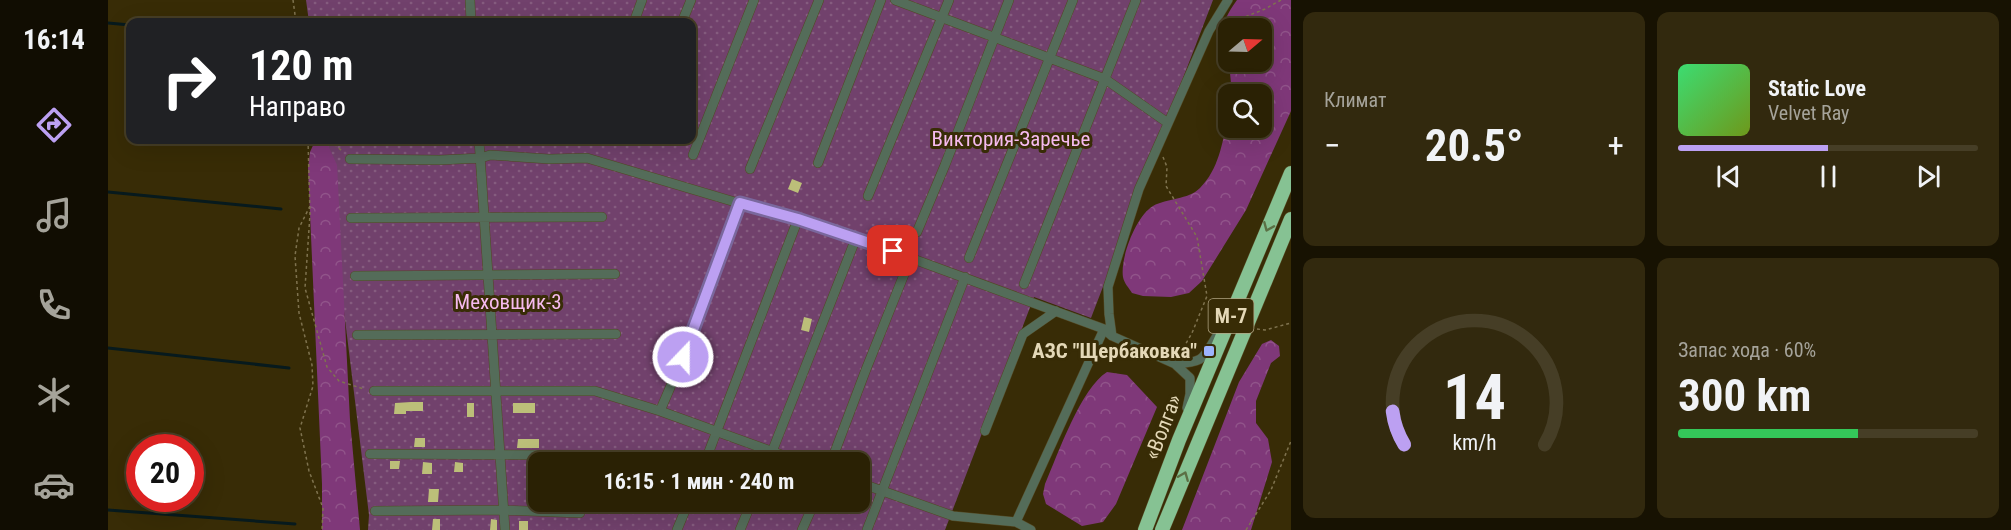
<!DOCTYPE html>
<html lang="ru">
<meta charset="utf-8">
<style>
body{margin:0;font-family:"Roboto Condensed",sans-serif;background:#32290e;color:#f1f3f6;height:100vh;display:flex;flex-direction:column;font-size:22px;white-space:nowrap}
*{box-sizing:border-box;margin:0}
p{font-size:20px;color:#a5a39a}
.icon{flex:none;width:33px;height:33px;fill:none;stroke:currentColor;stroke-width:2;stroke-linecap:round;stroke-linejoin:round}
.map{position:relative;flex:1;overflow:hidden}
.panel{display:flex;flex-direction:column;gap:12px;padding:12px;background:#171202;width:720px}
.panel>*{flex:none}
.guide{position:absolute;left:18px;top:18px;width:570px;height:126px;border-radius:12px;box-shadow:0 6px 24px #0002,0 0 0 2px #463e26;background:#202124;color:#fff;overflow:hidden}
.needle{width:39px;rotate:71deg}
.buttons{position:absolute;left:1110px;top:18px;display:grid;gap:12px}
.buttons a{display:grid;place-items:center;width:54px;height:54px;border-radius:12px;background:#2a2104;box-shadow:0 6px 24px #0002,0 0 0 2px #463e26;font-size:30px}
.speed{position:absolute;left:18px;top:434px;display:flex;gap:12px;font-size:30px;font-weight:700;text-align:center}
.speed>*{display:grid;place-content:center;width:78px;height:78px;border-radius:50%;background:#2a2104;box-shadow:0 6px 24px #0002,0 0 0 2px #463e26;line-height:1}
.speed .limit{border:9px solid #d22;background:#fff;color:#111}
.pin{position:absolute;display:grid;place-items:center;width:51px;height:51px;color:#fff;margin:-26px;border-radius:12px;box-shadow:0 3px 9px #0006}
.me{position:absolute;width:66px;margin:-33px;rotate:22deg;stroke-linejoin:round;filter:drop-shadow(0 0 4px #0008)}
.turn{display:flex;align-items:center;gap:21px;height:126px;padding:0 24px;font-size:27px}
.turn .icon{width:78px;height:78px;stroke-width:2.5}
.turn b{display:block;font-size:42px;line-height:51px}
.big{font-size:45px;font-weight:700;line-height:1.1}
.panel .tile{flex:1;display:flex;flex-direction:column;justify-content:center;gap:9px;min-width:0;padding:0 21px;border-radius:12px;background:#32290e}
.panel .dial{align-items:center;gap:0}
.dial svg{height:156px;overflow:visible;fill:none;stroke:#463e26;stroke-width:7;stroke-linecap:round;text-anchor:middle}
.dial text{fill:#f1f3f6;stroke:none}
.song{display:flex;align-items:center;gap:18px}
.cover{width:72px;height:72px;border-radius:9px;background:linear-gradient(135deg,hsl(140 70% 55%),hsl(80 70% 35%))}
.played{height:6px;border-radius:3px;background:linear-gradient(90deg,#bca0f2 50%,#463e26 50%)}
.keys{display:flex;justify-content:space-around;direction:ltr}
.heat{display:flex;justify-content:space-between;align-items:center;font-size:33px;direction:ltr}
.charge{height:9px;border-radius:4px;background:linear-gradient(90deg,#34c759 60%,#463e26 0)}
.panel .tiles{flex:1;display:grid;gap:12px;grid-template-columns:repeat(2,1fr)}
.trip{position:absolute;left:420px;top:452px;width:342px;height:60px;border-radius:12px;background:#2a2104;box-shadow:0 6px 24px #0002,0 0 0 2px #463e26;font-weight:700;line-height:60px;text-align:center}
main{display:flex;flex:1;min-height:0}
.dock{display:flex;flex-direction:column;width:108px;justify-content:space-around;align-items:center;background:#110d02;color:#a5a39a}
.dock .icon{width:42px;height:42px}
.dock .selected{color:#bca0f2}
.dock b{font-size:27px;color:#f1f3f6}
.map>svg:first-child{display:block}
</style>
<main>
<nav class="dock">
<b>16:14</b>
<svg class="icon selected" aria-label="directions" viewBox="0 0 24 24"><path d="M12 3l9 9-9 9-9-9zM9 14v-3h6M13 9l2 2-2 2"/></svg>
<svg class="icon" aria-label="music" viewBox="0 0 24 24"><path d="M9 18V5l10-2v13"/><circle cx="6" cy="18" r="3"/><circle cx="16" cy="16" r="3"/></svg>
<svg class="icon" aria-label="phone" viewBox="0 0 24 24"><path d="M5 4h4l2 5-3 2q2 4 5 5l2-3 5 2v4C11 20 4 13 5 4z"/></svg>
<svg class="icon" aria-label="climate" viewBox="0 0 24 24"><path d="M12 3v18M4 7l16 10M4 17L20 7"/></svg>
<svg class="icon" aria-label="car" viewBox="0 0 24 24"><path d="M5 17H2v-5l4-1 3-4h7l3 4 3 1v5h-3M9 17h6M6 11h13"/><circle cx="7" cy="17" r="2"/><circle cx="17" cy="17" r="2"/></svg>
</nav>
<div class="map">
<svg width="1183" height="530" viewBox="0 0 1183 530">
<defs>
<pattern id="grass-dots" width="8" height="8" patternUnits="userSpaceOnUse" patternTransform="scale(1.5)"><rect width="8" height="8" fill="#71416c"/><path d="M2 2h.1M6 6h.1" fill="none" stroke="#855c7f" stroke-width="1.8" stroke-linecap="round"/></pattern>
<pattern id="forest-crowns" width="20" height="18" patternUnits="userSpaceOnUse" patternTransform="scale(1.5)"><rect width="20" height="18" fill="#7f3879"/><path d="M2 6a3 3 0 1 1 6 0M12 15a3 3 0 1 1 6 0" fill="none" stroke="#91548a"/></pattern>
</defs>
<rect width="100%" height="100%" fill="#382c06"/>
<path fill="url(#grass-dots)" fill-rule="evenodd" d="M198,0H1105L983,318L926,297L837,530H260L261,515L215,140H584V22H201ZM430,462H752V501H430Z"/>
<path fill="url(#forest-crowns)" d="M1129,0H1183V111L1138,210L1094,281L1081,293L1063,297L1035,296L1024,293C1021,288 1016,283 1015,277C1012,258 1028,216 1045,206C1059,198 1080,200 1092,188C1111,169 1114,143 1120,119V128H1154V94H1124L1121,62H1154V28H1120V59C1114,30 1111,25 1129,0Z
M207,141L219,143L229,165L242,420L252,530H214V484L200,168L202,152Z
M1163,340L1171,346L1172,356L1163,363L1148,401V423L1160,439L1164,462L1143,530H1074L1131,382L1154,344Z
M999,372L1019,375L1049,407L1008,504L995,522L974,526L938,504L935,494L937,484C950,454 973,388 999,372Z"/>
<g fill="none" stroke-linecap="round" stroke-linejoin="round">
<path stroke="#071a1d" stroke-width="3" d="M0,23L22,25
M0,192L173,209
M0,348L181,368
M0,510L187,524"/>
</g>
<path fill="#bcbf79" d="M684,179L694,183L690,193L680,189Z
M696,317L704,319L701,332L693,330Z
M303,402H315V411H298V414H286L287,403Z
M359,403H366V417H359Z
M405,403H427V413H405Z
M307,438H317V447H306Z
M410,439H431V448H409Z
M282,461H292L291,469H282Z
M315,462L324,463V474H314Z
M347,462L355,463V472H346Z
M321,489H331L330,502H320Z
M477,501H487V510H478Z
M325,519H332V530H324Z
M383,519L389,520V530H382Z
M411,521H420V530H411Z"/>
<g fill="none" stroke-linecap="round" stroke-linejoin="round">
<defs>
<path id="minor" d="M362,0L363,22
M787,0L997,79L1060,123
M526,22L534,0
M574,22L583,0
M371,140L397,530
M585,155L646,0
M242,159L332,160L373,158L382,155L441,159L479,158L748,238L996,329L1004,336L1067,364L1082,378V394L1079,408
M710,163L773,0
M642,169L711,0
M760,196L841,0
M243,218L494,217
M809,232L837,165L901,0
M861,258L965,0
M247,276L507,274
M916,284L1028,0
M249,335L508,334
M1004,336L1001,314L1000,287L1031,189L1101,31L1120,0
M1067,364C1098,362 1094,359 1110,334
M266,391H487L552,411L693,462
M552,411L583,339L632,203
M877,431L915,334L948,311
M262,454L480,455
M597,462L690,219
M660,462L748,238
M723,462L757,372L803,257
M752,483L845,516L908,522L996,329
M267,511L396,510L472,513
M908,522L923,530
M569,530L581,501
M632,530L644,501
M694,530L707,501
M759,530L857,277"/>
<path id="highway" d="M1037,530L1071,440L1183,173
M1054,530L1183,219"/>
</defs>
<use href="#minor" stroke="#544822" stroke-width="10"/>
<use href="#highway" stroke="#544822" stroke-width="15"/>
<path stroke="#7f734f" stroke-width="1.5" stroke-dasharray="3 3" stroke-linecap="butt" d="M185,0L188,22
M1109,37L1124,22L1157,9L1173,0
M200,140L202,214L197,288L219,367L231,381L256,389
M222,140L235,152
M1055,157L1059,167L1058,186L1089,237L1099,296L1084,333L1072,354
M202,206L191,228L187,256L191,313L204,365L205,386L192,428L201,471L215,508L214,530
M1149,329L1157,330L1183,323
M1138,530L1163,490L1183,441"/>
<use href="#minor" stroke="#546c59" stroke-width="9"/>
<use href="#highway" stroke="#86c293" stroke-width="14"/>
</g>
<defs><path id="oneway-chevron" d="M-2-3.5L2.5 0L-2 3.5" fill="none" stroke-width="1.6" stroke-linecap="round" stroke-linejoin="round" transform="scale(1.5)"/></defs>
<g stroke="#5b7045">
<use href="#oneway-chevron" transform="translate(1160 227) rotate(113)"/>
<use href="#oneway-chevron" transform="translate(1076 476) rotate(-68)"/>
</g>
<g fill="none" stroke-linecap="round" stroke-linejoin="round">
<defs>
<path id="route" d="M575,357L632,203L690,219L785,251"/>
</defs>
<use href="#route" stroke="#7a689d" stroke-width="15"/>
<use href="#route" stroke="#bca0f2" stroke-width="10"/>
</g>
<rect fill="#9db4fd" stroke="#382c06" stroke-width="2" x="1095" y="345" width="12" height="12" rx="3"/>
<g text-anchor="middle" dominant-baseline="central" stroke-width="6" stroke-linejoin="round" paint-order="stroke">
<rect fill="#382c06" stroke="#b0a482" stroke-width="1.5" x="1100.5" y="299" width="45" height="34" rx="4.5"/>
<g font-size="20" font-weight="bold" fill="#e4d8b7">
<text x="1123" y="316">М-7</text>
</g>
<g font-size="21" fill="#f6bbef" stroke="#382c06">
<text x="903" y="139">Виктория-Заречье</text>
<text x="400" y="302">Меховщик-3</text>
</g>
<g font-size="21" font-weight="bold" fill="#e4d8b7" stroke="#382c06" text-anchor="end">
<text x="1089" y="351">АЗС "Щербаковка"</text>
</g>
<g font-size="21" fill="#e4d8b7" stroke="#382c06">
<text transform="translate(1055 427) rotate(-69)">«Волга»</text>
</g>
</g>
</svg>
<div class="buttons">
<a><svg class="needle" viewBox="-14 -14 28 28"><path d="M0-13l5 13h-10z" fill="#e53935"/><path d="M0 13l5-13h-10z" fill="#a5a39a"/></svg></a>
<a><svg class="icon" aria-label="search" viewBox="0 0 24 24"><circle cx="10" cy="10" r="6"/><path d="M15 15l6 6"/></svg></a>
</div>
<div class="speed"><div class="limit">20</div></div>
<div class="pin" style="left:785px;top:251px;background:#d93025"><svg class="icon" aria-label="arrive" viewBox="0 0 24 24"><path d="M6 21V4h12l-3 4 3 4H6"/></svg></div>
<svg class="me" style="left:575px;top:357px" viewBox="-20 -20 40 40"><circle r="17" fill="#bca0f2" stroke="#fff" stroke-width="3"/><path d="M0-11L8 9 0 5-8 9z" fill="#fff"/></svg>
<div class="trip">16:15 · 1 мин · 240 m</div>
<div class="guide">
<div class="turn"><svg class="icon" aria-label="right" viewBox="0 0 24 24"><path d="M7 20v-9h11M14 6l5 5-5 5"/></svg><div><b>120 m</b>Направо</div></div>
</div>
</div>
<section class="panel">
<div class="tiles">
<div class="tile"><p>Климат</p>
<div class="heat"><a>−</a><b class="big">20.5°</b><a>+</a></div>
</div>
<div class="tile">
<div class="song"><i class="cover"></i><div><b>Static Love</b><p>Velvet Ray</p></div></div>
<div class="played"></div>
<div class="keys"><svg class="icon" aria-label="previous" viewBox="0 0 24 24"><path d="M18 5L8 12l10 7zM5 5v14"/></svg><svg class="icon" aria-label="pause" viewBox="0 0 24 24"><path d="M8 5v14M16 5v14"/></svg><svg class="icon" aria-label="next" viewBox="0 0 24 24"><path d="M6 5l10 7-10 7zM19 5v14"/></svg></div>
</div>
<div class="tile dial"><svg viewBox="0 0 100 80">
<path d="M14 69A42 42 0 1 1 86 69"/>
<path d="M14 69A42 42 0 0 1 8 52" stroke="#bca0f2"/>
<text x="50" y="56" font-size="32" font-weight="700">14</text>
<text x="50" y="72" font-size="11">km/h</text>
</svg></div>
<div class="tile"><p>Запас хода · 60%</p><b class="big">300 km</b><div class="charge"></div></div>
</div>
</section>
</main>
